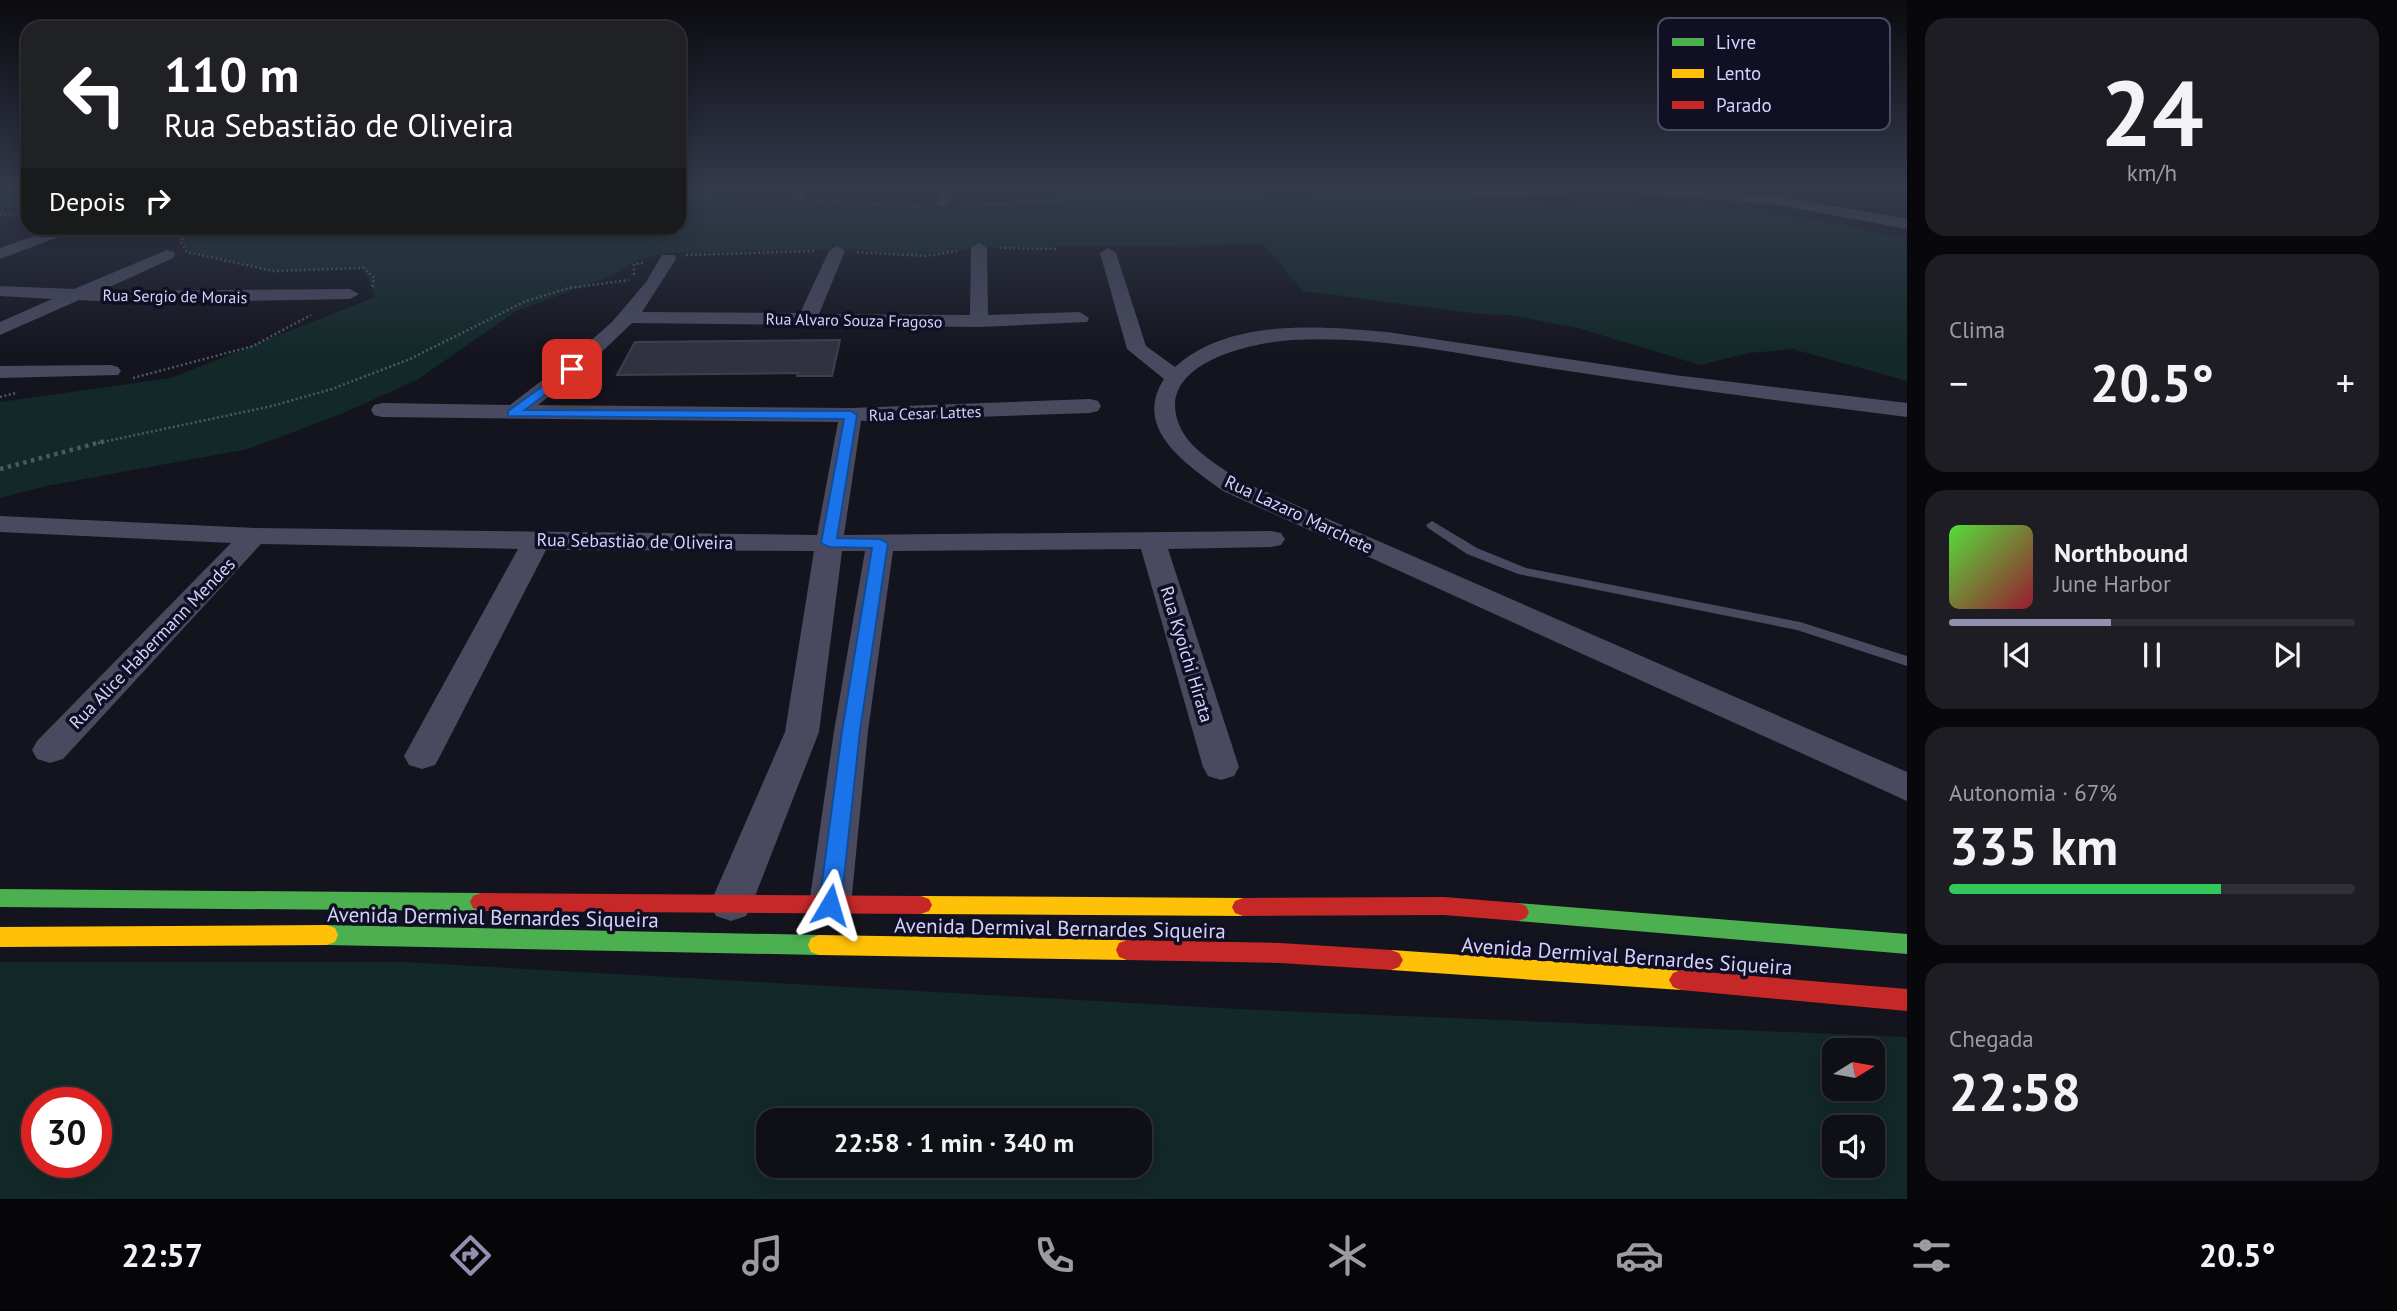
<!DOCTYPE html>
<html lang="pt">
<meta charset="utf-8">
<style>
body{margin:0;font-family:"PT Sans",sans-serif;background:#1d1d23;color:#f1f3f6;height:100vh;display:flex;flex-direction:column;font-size:26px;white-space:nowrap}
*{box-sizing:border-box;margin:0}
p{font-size:23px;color:#9b9ca1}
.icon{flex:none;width:38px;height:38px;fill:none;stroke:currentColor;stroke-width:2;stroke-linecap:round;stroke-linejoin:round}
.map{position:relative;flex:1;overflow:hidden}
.side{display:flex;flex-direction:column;gap:18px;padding:18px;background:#08080c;width:490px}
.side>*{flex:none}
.hud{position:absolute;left:21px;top:21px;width:665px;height:214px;border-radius:21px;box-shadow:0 4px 18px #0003,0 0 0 2px #2f2f35;background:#202124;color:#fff;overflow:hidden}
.needle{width:46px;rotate:79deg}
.controls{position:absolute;left:1822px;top:1038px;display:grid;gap:14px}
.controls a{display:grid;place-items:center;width:63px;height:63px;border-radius:14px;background:#0f0f16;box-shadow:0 4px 18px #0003,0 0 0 2px #2f2f35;font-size:35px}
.speed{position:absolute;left:21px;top:1087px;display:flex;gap:14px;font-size:35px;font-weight:700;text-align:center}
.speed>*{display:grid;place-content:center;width:91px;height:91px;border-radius:50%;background:#0f0f16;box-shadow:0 4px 18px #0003,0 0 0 2px #2f2f35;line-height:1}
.speed .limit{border:10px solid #d22;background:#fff;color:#111}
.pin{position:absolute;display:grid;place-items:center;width:60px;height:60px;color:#fff;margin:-30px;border-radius:14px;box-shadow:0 4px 10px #0006}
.me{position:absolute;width:77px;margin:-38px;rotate:7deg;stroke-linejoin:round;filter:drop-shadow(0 0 5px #0008)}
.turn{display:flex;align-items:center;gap:24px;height:147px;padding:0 28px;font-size:32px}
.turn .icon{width:91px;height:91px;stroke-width:2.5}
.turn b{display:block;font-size:49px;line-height:60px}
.then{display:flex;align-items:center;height:66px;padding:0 28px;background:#0003;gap:14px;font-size:26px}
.big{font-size:52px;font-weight:800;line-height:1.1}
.side .tile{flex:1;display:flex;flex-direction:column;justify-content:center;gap:10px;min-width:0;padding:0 24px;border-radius:21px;background:#1d1d23}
.side .dial{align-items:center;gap:0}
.dial b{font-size:91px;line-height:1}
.song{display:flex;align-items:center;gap:21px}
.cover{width:84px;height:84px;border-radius:10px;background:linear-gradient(135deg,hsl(110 70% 55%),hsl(350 70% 35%))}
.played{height:7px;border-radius:4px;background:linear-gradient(90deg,#9190af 40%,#2f2f35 40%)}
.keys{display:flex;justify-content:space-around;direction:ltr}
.heat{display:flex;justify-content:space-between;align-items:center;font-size:38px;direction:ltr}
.charge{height:10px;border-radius:5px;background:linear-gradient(90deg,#34c759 67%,#2f2f35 0)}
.trip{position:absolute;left:756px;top:1108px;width:396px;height:70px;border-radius:21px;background:#0f0f16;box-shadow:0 4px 18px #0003,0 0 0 2px #2f2f35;font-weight:800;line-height:70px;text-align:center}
.menu{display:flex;height:112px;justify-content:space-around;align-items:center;background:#060609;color:#9b9ca1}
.menu .icon{width:49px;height:49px}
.menu .active{color:#9190af}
.menu b{font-size:32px;color:#f1f3f6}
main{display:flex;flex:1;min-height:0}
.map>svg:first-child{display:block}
</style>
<main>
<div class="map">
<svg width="1907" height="1199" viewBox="0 0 1907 1199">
<rect width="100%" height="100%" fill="#14141e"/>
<path fill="#122928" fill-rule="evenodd" d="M0,188H28V218L0,215Z
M679,188L745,198L859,205L958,207L1111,190L1300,196L1331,188H1364L1560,205L1590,201L1658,205L1701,203L1816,219L1907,239V381L1793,349L1749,353L1700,365L1578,328L1509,315L1479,314L1303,291L1263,244L979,248L914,255L854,249L669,253L635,261L611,276L516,311L417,380L341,414L248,449L46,486L0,498V402L171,378L375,297L364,268L273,271L186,250L176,229L153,228H679Z
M0,962H403L1237,1009L1907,1037V1199H0ZM1872,1050V1088H1834V1050ZM37,1102H96V1162H37ZM1139,1120V1166H768V1120ZM1872,1127V1166H1834V1127Z"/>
<path fill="#323140" stroke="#403e51" stroke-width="2" d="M840,340L832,376H797L798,373L617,375L635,342Z"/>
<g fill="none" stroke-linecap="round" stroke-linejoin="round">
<path stroke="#4a5a65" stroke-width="2.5" stroke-dasharray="2 2.5" stroke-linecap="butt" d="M706,188L778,198
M1108,195L1147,193L1234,196L1299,190
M818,201L922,207
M962,206L1075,199
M0,214L28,217
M149,228L176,229L184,235L181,243L187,252L273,271L364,268L374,278L372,289
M1000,248L1058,249
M857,252L925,256L957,251
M686,255L814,251
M634,275V264L643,263
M133,378L253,346L311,315
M0,397L16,393
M98,443L272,406L332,389L410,359L526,301L569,288L629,280"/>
<path stroke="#4a5a65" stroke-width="4.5" stroke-dasharray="3.5 4.5" stroke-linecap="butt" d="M0,469L105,441"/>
<path fill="#494a5f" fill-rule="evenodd" d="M1432,521L1477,548L1526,568L1800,622L1907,656V666L1797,630L1518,574L1467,554L1428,528L1426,525Z"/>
<path fill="#494a5f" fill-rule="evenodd" d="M797,188H812L802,200L797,201L790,197Z
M944,188H958L947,206L942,207L935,203Z
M1084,188H1098V190L1091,194L1086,193Z
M1392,188H1612L1605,192L1501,196L1399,192Z
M1614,188H1677L1774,196L1907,219V229L1774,204L1621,192Z
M57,228L75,229L72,232L0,259V248Z
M979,243L987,248L988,315L1080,312L1089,318L1087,322L979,327L632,323L586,367L538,405L851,408L1090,399L1098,401L1101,406L1098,411L1090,413L861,421L844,535L1271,531L1281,533L1285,539L1281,545L1271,547L1168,549L1239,767L1234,776L1221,780L1208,776L1203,767L1141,549L893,551L868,731L851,905L845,917L830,922L815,917L809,905L834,731L865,551H842L819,732L752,904L746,916L731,921L716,916L710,904L785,732L814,551L546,550L440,756L435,765L422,769L409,765L404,756L518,549L261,544L63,759L50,763L37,759L32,750L37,741L231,543L0,532V516L255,528L817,535L838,422L382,417L374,415L371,410L374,405L382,403L510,405L571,358L612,322L646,282L662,255H674L676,259L642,312L800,313L829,251L837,246L845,251L819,314L970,315L971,248Z
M1108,248L1116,253L1146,346L1175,367C1229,318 1320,326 1387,332L1674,375L1907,403V417C1789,402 1672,387 1555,369C1469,356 1380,335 1292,340C1248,343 1150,365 1181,429C1192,451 1221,467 1241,481L1907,772V801L1223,491C1186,464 1132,429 1164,379L1127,349L1100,253Z
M167,250L173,252L175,255L173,258L101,291L350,289L359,294L350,299L136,303L79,300L0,335V322L52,299L0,296V286L74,289Z
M111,365L118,367L121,371L118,375L0,378V366Z"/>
<path fill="#4caf50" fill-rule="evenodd" d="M0,889L481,893L489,896L492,902L489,908L481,911L0,907Z
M1518,903L1907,934V954L1518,921L1510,918L1507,912L1510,906Z
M327,925L819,935L827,938L830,945L827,952L819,955L327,945L319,942L316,935L319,928Z"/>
<path fill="#ffc107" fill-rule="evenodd" d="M921,896L1243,898L1251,901L1254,907L1251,913L1243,916L921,914L913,911L910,905L913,899Z
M327,925L335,928L338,935L335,942L327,945L0,947V927Z
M819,935L1127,940L1135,943L1138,950L1135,957L1127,960L819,955L811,952L808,945L811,938Z
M1391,950L1681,970L1689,973L1693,980L1689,987L1681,990L1391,970L1383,967L1379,960L1383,953Z"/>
<path fill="#c62828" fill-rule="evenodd" d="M481,893L921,896L929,899L932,905L929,911L921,914L481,911L473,908L470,902L473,896Z
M1444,897L1518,903L1526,906L1529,912L1526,918L1518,921L1444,915L1243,916L1235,913L1232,907L1235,901L1243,898Z
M1127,940L1280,943L1391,950L1399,953L1403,960L1399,967L1391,970L1280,963L1127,960L1119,957L1116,950L1119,943Z
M1681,970L1907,989V1011L1681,990L1673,987L1669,980L1673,973Z"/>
</g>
<linearGradient id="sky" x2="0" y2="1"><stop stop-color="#0b0b10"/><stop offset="0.53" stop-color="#343a4c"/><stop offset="1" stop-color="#343a4c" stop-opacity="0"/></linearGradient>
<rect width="1907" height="356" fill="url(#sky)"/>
<path fill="#1a73e8" stroke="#114b97" stroke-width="2" d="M572,365L576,366V371L525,410L851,411L857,415L837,538L880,539L888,543L860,731L841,905L838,911L830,914L822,911L819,905L842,731L872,548L829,547L821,543L844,419L508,416V411Z"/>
<g text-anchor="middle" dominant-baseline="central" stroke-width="7" stroke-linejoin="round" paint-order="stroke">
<g font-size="16" fill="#d4d3fd" stroke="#110f23">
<text transform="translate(175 296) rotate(1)">Rua Sergio de Morais</text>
<text transform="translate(854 320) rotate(1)">Rua Alvaro Souza Fragoso</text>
<text transform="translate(925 413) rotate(-2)">Rua Cesar Lattes</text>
</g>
<g font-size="18" fill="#d4d3fd" stroke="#110f23">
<text transform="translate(1299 514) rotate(25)">Rua Lazaro Marchete</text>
<text transform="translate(635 541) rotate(1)">Rua Sebastião de Oliveira</text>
<text transform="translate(152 643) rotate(-46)">Rua Alice Habermann Mendes</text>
<text transform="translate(1187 654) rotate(73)">Rua Kyoichi Hirata</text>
</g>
<g font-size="21" fill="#d4d3fd" stroke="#110f23">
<text transform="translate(493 917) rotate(1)">Avenida Dermival Bernardes Siqueira</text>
<text transform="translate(1060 928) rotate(1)">Avenida Dermival Bernardes Siqueira</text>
<text transform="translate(1627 956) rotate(4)">Avenida Dermival Bernardes Siqueira</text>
</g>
</g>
<rect x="1658" y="18" width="232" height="112" rx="10" fill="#110f23" stroke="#4c4a64" stroke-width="2"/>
<rect x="1672" y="38" width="32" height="8" fill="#4caf50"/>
<rect x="1672" y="69" width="32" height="9" fill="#ffc107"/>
<rect x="1672" y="101" width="32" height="8" fill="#c62828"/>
<g font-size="19" fill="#d4d3fd">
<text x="1716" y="49">Livre</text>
<text x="1716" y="80">Lento</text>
<text x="1716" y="112">Parado</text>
</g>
</svg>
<div class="controls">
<a><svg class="needle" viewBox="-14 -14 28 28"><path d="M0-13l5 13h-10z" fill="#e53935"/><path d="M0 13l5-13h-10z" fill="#9b9ca1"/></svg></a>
<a><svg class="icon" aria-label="sound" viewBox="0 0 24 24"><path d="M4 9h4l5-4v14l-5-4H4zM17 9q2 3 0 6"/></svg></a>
</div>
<div class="speed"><div class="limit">30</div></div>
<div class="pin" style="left:572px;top:369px;background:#d93025"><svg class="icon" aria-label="arrive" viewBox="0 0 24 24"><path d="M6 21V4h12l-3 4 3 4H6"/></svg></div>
<svg class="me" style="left:830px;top:905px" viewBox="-20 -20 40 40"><path d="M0-17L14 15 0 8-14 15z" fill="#1a73e8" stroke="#fff" stroke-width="4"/></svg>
<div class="trip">22:58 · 1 min · 340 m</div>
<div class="hud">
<div class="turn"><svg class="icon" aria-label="left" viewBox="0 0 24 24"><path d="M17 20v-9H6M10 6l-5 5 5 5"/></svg><div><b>110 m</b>Rua Sebastião de Oliveira</div></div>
<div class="then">Depois<svg class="icon" aria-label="right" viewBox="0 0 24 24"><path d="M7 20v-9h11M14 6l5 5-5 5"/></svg></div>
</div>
</div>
<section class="side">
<div class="tile dial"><b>24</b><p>km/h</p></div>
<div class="tile"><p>Clima</p>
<div class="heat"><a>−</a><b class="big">20.5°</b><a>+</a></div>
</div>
<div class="tile">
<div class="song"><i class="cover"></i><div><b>Northbound</b><p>June Harbor</p></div></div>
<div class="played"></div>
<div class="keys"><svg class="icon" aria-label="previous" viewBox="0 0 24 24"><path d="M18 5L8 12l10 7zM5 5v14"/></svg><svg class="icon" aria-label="pause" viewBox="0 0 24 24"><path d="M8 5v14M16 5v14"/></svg><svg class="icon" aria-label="next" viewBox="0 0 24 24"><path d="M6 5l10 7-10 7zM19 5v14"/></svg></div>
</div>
<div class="tile"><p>Autonomia · 67%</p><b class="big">335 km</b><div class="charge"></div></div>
<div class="tile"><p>Chegada</p><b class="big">22:58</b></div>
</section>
</main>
<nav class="menu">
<b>22:57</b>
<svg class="icon active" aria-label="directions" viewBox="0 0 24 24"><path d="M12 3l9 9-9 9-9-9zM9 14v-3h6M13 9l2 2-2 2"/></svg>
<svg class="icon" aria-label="music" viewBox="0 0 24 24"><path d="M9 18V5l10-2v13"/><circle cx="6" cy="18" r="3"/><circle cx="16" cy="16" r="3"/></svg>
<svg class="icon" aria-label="phone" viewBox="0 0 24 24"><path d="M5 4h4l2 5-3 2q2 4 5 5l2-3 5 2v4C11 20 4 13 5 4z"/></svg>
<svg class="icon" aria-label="climate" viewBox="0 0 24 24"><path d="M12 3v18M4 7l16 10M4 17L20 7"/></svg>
<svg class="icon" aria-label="car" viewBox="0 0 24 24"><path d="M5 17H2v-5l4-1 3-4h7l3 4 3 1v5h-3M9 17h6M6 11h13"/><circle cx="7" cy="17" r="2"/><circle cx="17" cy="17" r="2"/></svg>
<svg class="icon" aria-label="filters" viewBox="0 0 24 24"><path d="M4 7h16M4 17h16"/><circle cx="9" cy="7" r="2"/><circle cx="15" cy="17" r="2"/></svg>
<b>20.5°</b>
</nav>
